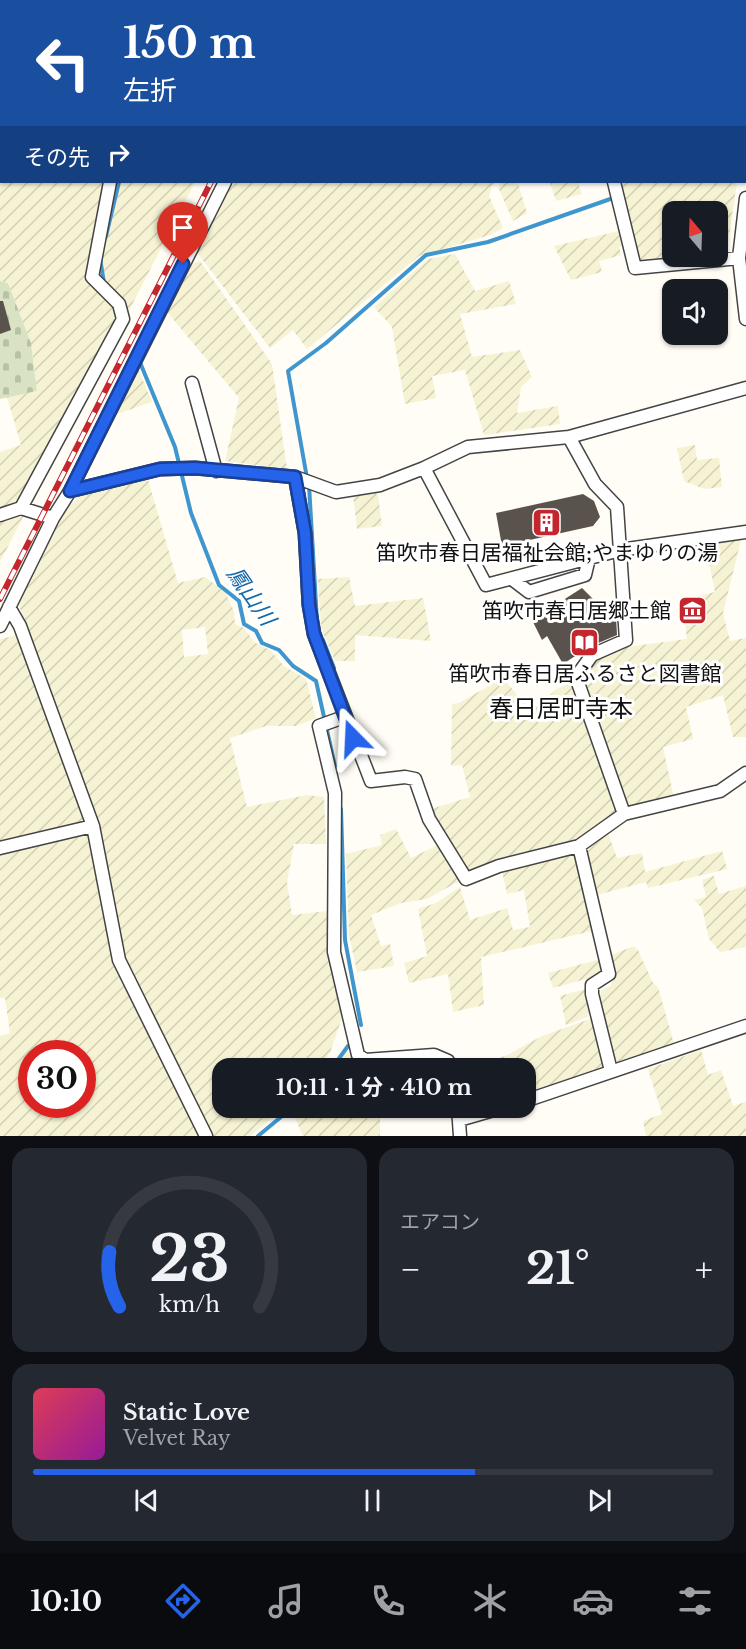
<!DOCTYPE html>
<html lang="ja">
<meta charset="utf-8">
<style>
body{margin:0;font-family:"Libre Baskerville","Noto Sans JP",serif;background:#242831;color:#f1f3f6;height:100vh;display:flex;flex-direction:column;font-size:22px;white-space:nowrap}
*{box-sizing:border-box;margin:0}
p{font-size:20px;color:#9ea1a6}
.icon{flex:none;width:33px;height:33px;fill:none;stroke:currentColor;stroke-width:2;stroke-linecap:round;stroke-linejoin:round}
.map{position:relative;height:1136px;overflow:hidden}
.details{display:flex;flex-direction:column;gap:12px;padding:12px;background:#0d0f14;flex:1}
.details>*{flex:none}
.top-card{position:absolute;left:0px;top:0px;width:747px;height:183px;box-shadow:0 2px 4px #0004;background:#1a4fa0;color:#fff;overflow:hidden}
.needle{width:39px;rotate:341deg}
.fabs{position:absolute;left:662px;top:201px;display:grid;gap:12px}
.fabs a{display:grid;place-items:center;width:66px;height:66px;border-radius:12px;background:#171b24;box-shadow:0 2px 4px #0004;font-size:30px}
.speed{position:absolute;left:18px;top:1040px;display:flex;gap:12px;font-size:30px;font-weight:700;text-align:center}
.speed>*{display:grid;place-content:center;width:78px;height:78px;border-radius:50%;background:#171b24;box-shadow:0 2px 4px #0004;line-height:1}
.speed .limit{border:9px solid #d22;background:#fff;color:#111}
.pin{position:absolute;display:grid;place-items:center;width:51px;height:51px;color:#fff;margin:-62px -26px;border-radius:50% 50% 50% 0;rotate:-45deg;box-shadow:0 0 6px #0007}
.pin .icon{rotate:45deg}
.me{position:absolute;width:66px;margin:-33px;rotate:339deg;stroke-linejoin:round;filter:drop-shadow(0 0 4px #0008)}
.turn{display:flex;align-items:center;gap:21px;height:126px;padding:0 24px;font-size:27px}
.turn .icon{width:78px;height:78px;stroke-width:2.5}
.turn b{display:block;font-size:42px;line-height:51px}
.then{display:flex;align-items:center;height:57px;padding:0 24px;background:#0003;gap:12px;font-size:22px}
.big{font-size:45px;font-weight:700;line-height:1.1}
.details .tile{flex:1;display:flex;flex-direction:column;justify-content:center;gap:9px;min-width:0;padding:0 21px;border-radius:18px;background:#242831}
.details .dial{align-items:center;gap:0}
.dial svg{height:156px;overflow:visible;fill:none;stroke:#363941;stroke-width:7;stroke-linecap:round;text-anchor:middle}
.dial text{fill:#f1f3f6;stroke:none}
.song{display:flex;align-items:center;gap:18px}
.cover{width:72px;height:72px;border-radius:9px;background:linear-gradient(135deg,hsl(350 70% 55%),hsl(300 70% 35%))}
.played{height:6px;border-radius:3px;background:linear-gradient(90deg,#2563eb 65%,#363941 65%)}
.keys{display:flex;justify-content:space-around;direction:ltr}
.heat{display:flex;justify-content:space-between;align-items:center;font-size:33px;direction:ltr}
.details .tiles{flex:1;display:grid;gap:12px;grid-template-columns:1fr 1fr}
.tile:last-child{grid-column:span 2}
.trip{position:absolute;left:212px;top:1058px;width:324px;height:60px;border-radius:18px;background:#171b24;box-shadow:0 2px 4px #0004;font-weight:700;line-height:60px;text-align:center}
.tabs{display:flex;height:96px;justify-content:space-around;align-items:center;background:#090b0e;color:#9ea1a6}
.tabs .icon{width:42px;height:42px}
.tabs .current{color:#2563eb}
.tabs b{font-size:27px;color:#f1f3f6}
.map>svg:first-child{display:block}
</style>
<div class="map">
<svg width="746" height="1136" viewBox="0 0 746 1136">
<defs>
<pattern id="farmland-furrows" width="10" height="10" patternUnits="userSpaceOnUse" patternTransform="scale(1.5)"><rect width="10" height="10" fill="#f6f3d4"/><path d="M-1 1l2-2M0 10L10 0M9 11l2-2" fill="none" stroke="#d2cfb5"/></pattern>
<pattern id="cemetery-stones" width="16" height="16" patternUnits="userSpaceOnUse" patternTransform="scale(1.5)"><rect width="16" height="16" fill="#d9e3c4"/><path d="M2 7V4a2 2 0 0 1 4 0v3zM10 15v-3a2 2 0 0 1 4 0v3z" fill="#b9c2a7"/></pattern>
</defs>
<rect width="100%" height="100%" fill="#fffdf5"/>
<path fill="url(#farmland-furrows)" fill-rule="evenodd" d="M0,0H288L2,2L0,126Z
M321,0H572V1L320,2Z
M0,156L2,182H195L0,562V452L21,445L7,397L37,391L31,343L8,283L0,281Z
M225,182H497L492,186L489,196L503,228L490,235L419,256L307,349L293,330L270,348L192,246Z
M502,182H522L518,183L527,213L513,221L498,187Z
M550,182H578L582,194L556,201Z
M619,182H737L727,251L717,252V212H672V256L678,257L640,261Z
M624,230L627,245L619,247L621,255L599,261L602,272L571,280L554,246Z
M455,254L475,291L509,281L516,304L460,314L472,357L520,350L532,377L521,387L517,413L558,406L560,424L484,435L465,370L432,376L436,398L405,404L392,327L374,307L428,259Z
M200,261L272,364L287,469L225,461L239,398L167,312L188,265Z
M137,366L152,402L114,415Z
M695,445L697,460L719,458L722,487L704,489L684,481L677,448Z
M147,476L178,583L205,577L225,592L234,611L235,624L244,628L254,642L270,650L284,666L306,679L316,718L296,726H266L230,738L247,807L307,795L324,797L326,844H294L287,882L292,915L327,911L334,969L344,1012L330,1053L318,1068H222V1107H286L250,1136H212L124,959L98,827L19,605L44,548L69,506L81,494ZM205,627L208,654L184,657L182,630Z
M372,490L378,495L382,526L357,529L353,494Z
M742,536L723,613L730,641L746,638V737H733L723,695L686,707L693,739L663,747L674,798L626,810L582,679L595,658L626,647L687,639L682,600L715,592L705,544Z
M349,577L355,606L423,598L431,641L355,635V661H335L321,628L318,579Z
M18,635L85,824L0,843V639Z
M497,671L531,711L557,689L571,682L620,812L580,841L467,875L431,809L470,797L462,765L451,766L452,704L459,703L487,687Z
M396,829L411,858L440,844L461,880L427,899L401,903L371,915L381,946L390,944L394,966L357,972L349,936L346,854L382,845L380,835Z
M608,833L617,858L642,853L645,872L722,851L727,869L648,888L646,882L597,895L585,849Z
M89,834L116,965L198,1136H0V1036L10,1033L5,998H0V853ZM32,1053H82V1104H32Z
M574,852L592,931L481,957L484,1005L453,1012L448,974L409,983L404,963L427,956L418,909L436,903L460,887L470,920L507,908L513,930L530,927L524,890L507,894L502,871Z
M714,876L719,894L746,886V947L720,952L709,939L702,908L694,900L706,897L702,880Z
M634,946L638,950L653,983L658,987L675,1047L620,1065L615,1061L599,997L602,990L610,986L614,979L611,955Z
M601,959V975L553,988L548,973Z
M586,989L591,1009L587,1017L566,1025L560,996Z
M593,1018L605,1071L525,1098V1068H461L505,1056L542,1036Z
M701,1050L708,1075L721,1070L733,1106L746,1102V1136H646L643,1121L662,1114L648,1069Z
M347,1051L360,1066L419,1061L420,1068H332Z
M299,1107H426V1108L380,1114V1136H303L293,1114Z"/>
<path fill="url(#cemetery-stones)" d="M0,281L8,283L31,343L37,391L0,399Z"/>
<g fill="none" stroke-linecap="round" stroke-linejoin="round">
<path stroke="#3f96cf" stroke-width="4" d="M106,236L119,182
M100,258L104,283
M139,360L175,447L191,513L219,585L239,601L244,624L256,631L262,643L279,650L293,666L316,681L335,766
M307,478L288,371L326,343L426,255L488,242L616,197
M309,485L317,621
M323,640L334,668
M341,809L345,940L361,1025
M332,1068L348,1046
M258,1136L293,1107"/>
</g>
<path fill="#5a524d" d="M0,301H3L11,330L0,334Z
M583,494L594,501L600,517L593,526L502,546L496,513Z
M582,588L601,607L615,600L617,635L589,647L563,664L547,636L542,640L532,620Z"/>
<g fill="none" stroke-linecap="round" stroke-linejoin="round">
<defs>
<path id="street" d="M578,0V2
M195,2V0
M315,2L316,0
M0,156H2
M614,182L635,268L739,258
M746,198L739,258L746,319
M192,383L216,471
M424,468L486,585L620,550L746,532
M295,477L305,533L309,605L314,634L371,781L405,777L415,779L429,819L466,879L499,866L579,846L624,814L720,791L746,773
M70,491L225,182
M21,508L123,319L119,304L92,277L110,182
M0,515L21,508L53,518
M512,579L529,592L585,575L589,558
M9,607L20,626L93,826L119,960L206,1136
M0,626L53,518L70,491L160,469L195,468L295,477L336,492L380,485L424,468L468,447L569,437
M344,717L319,726L335,793L334,952L358,1055L365,1060L434,1055L448,1061L451,1068
M624,814L576,677L592,655L626,640L617,507L595,484L569,437L746,388
M579,846L609,974L592,985V994L611,1071
M0,848L93,826
M525,1101L746,1026
M458,1107L460,1136
M459,1120L504,1107"/>
</defs>
<use href="#street" stroke="#444" stroke-width="15"/>
<use href="#street" stroke="#fff" stroke-width="12"/>
<defs>
<path id="rail" d="M293,2L294,0
M307,2L308,0
M0,599L211,182"/>
</defs>
<use href="#rail" stroke="#c4262e" stroke-width="6"/>
<use href="#rail" stroke="#fff" stroke-width="4" stroke-dasharray="11" stroke-linecap="butt"/>
</g>
<g fill="none" stroke-linecap="round" stroke-linejoin="round">
<defs>
<path id="route" d="M183,264L70,491L160,469L195,468L295,477L305,533L309,605L314,634L353,738"/>
</defs>
<use href="#route" stroke="#184099" stroke-width="15"/>
<use href="#route" stroke="#2563eb" stroke-width="10"/>
</g>
<defs>
<symbol id="building-square" viewBox="-11 -11 22 22"><rect x="-9" y="-9" width="18" height="18" rx="4" fill="#c4262e" stroke="#fff"/><path d="M-4-6H4V6H1V3H-1V6H-4ZM-2.5-4.3h1.7v1.8h-1.7ZM.8-4.3h1.7v1.8H.8ZM-2.5-1h1.7V.8h-1.7ZM.8-1h1.7V.8H.8Z" fill="#fff"/></symbol>
<symbol id="museum-square" viewBox="-11 -11 22 22"><rect x="-9" y="-9" width="18" height="18" rx="4" fill="#c4262e" stroke="#fff"/><path d="M0-6L6-3V-2H-6V-3ZM-5-1h2V3h-2ZM-1-1h2V3h-2ZM3-1h2V3H3ZM-6 4H6V6H-6Z" fill="#fff"/></symbol>
<symbol id="library-square" viewBox="-11 -11 22 22"><rect x="-9" y="-9" width="18" height="18" rx="4" fill="#c4262e" stroke="#fff"/><path d="M-6-4Q-3-5.5-.7-3.5V5Q-3 3-6 4ZM6-4Q3-5.5 .7-3.5V5Q3 3 6 4Z" fill="#fff"/></symbol>
</defs>
<g fill-rule="evenodd">
<use href="#building-square" x="530" y="506" width="33" height="33"/>
<use href="#museum-square" x="676" y="594" width="33" height="33"/>
<use href="#library-square" x="568" y="626" width="33" height="33"/>
</g>
<g text-anchor="middle" dominant-baseline="central" stroke-width="6" stroke-linejoin="round" paint-order="stroke">
<g font-size="21" fill="#111" stroke="#fff">
<text x="547" y="553">笛吹市春日居福祉会館;やまゆりの湯</text>
<text x="671" y="611" text-anchor="end">笛吹市春日居郷土館</text>
<text x="585" y="674">笛吹市春日居ふるさと図書館</text>
</g>
<g font-size="22" font-style="italic" fill="#1768a6" stroke="#fff">
<text transform="translate(251 596) rotate(55)">鳳山川</text>
</g>
<g font-size="24" fill="#111" stroke="#fff">
<text x="561" y="708">春日居町寺本</text>
</g>
</g>
</svg>
<div class="fabs">
<a><svg class="needle" viewBox="-14 -14 28 28"><path d="M0-13l5 13h-10z" fill="#e53935"/><path d="M0 13l5-13h-10z" fill="#9ea1a6"/></svg></a>
<a><svg class="icon" aria-label="sound" viewBox="0 0 24 24"><path d="M4 9h4l5-4v14l-5-4H4zM17 9q2 3 0 6"/></svg></a>
</div>
<div class="speed"><div class="limit">30</div></div>
<div class="pin" style="left:183px;top:264px;background:#d93025"><svg class="icon" aria-label="arrive" viewBox="0 0 24 24"><path d="M6 21V4h12l-3 4 3 4H6"/></svg></div>
<svg class="me" style="left:353px;top:738px" viewBox="-20 -20 40 40"><path d="M0-17L14 15 0 8-14 15z" fill="#2563eb" stroke="#fff" stroke-width="4"/></svg>
<div class="trip">10:11 · 1 分 · 410 m</div>
<div class="top-card">
<div class="turn"><svg class="icon" aria-label="left" viewBox="0 0 24 24"><path d="M17 20v-9H6M10 6l-5 5 5 5"/></svg><div><b>150 m</b>左折</div></div>
<div class="then">その先<svg class="icon" aria-label="right" viewBox="0 0 24 24"><path d="M7 20v-9h11M14 6l5 5-5 5"/></svg></div>
</div>
</div>
<section class="details">
<div class="tiles">
<div class="tile dial"><svg viewBox="0 0 100 80">
<path d="M14 69A42 42 0 1 1 86 69"/>
<path d="M14 69A42 42 0 0 1 9 41" stroke="#2563eb"/>
<text x="50" y="56" font-size="32" font-weight="700">23</text>
<text x="50" y="72" font-size="11">km/h</text>
</svg></div>
<div class="tile"><p>エアコン</p>
<div class="heat"><a>−</a><b class="big">21°</b><a>+</a></div>
</div>
<div class="tile">
<div class="song"><i class="cover"></i><div><b>Static Love</b><p>Velvet Ray</p></div></div>
<div class="played"></div>
<div class="keys"><svg class="icon" aria-label="previous" viewBox="0 0 24 24"><path d="M18 5L8 12l10 7zM5 5v14"/></svg><svg class="icon" aria-label="pause" viewBox="0 0 24 24"><path d="M8 5v14M16 5v14"/></svg><svg class="icon" aria-label="next" viewBox="0 0 24 24"><path d="M6 5l10 7-10 7zM19 5v14"/></svg></div>
</div>
</div>
</section>
<nav class="tabs">
<b>10:10</b>
<svg class="icon current" aria-label="directions" viewBox="0 0 24 24"><path d="M12 3l9 9-9 9-9-9zM9 14v-3h6M13 9l2 2-2 2"/></svg>
<svg class="icon" aria-label="music" viewBox="0 0 24 24"><path d="M9 18V5l10-2v13"/><circle cx="6" cy="18" r="3"/><circle cx="16" cy="16" r="3"/></svg>
<svg class="icon" aria-label="phone" viewBox="0 0 24 24"><path d="M5 4h4l2 5-3 2q2 4 5 5l2-3 5 2v4C11 20 4 13 5 4z"/></svg>
<svg class="icon" aria-label="climate" viewBox="0 0 24 24"><path d="M12 3v18M4 7l16 10M4 17L20 7"/></svg>
<svg class="icon" aria-label="car" viewBox="0 0 24 24"><path d="M5 17H2v-5l4-1 3-4h7l3 4 3 1v5h-3M9 17h6M6 11h13"/><circle cx="7" cy="17" r="2"/><circle cx="17" cy="17" r="2"/></svg>
<svg class="icon" aria-label="filters" viewBox="0 0 24 24"><path d="M4 7h16M4 17h16"/><circle cx="9" cy="7" r="2"/><circle cx="15" cy="17" r="2"/></svg>
</nav>
